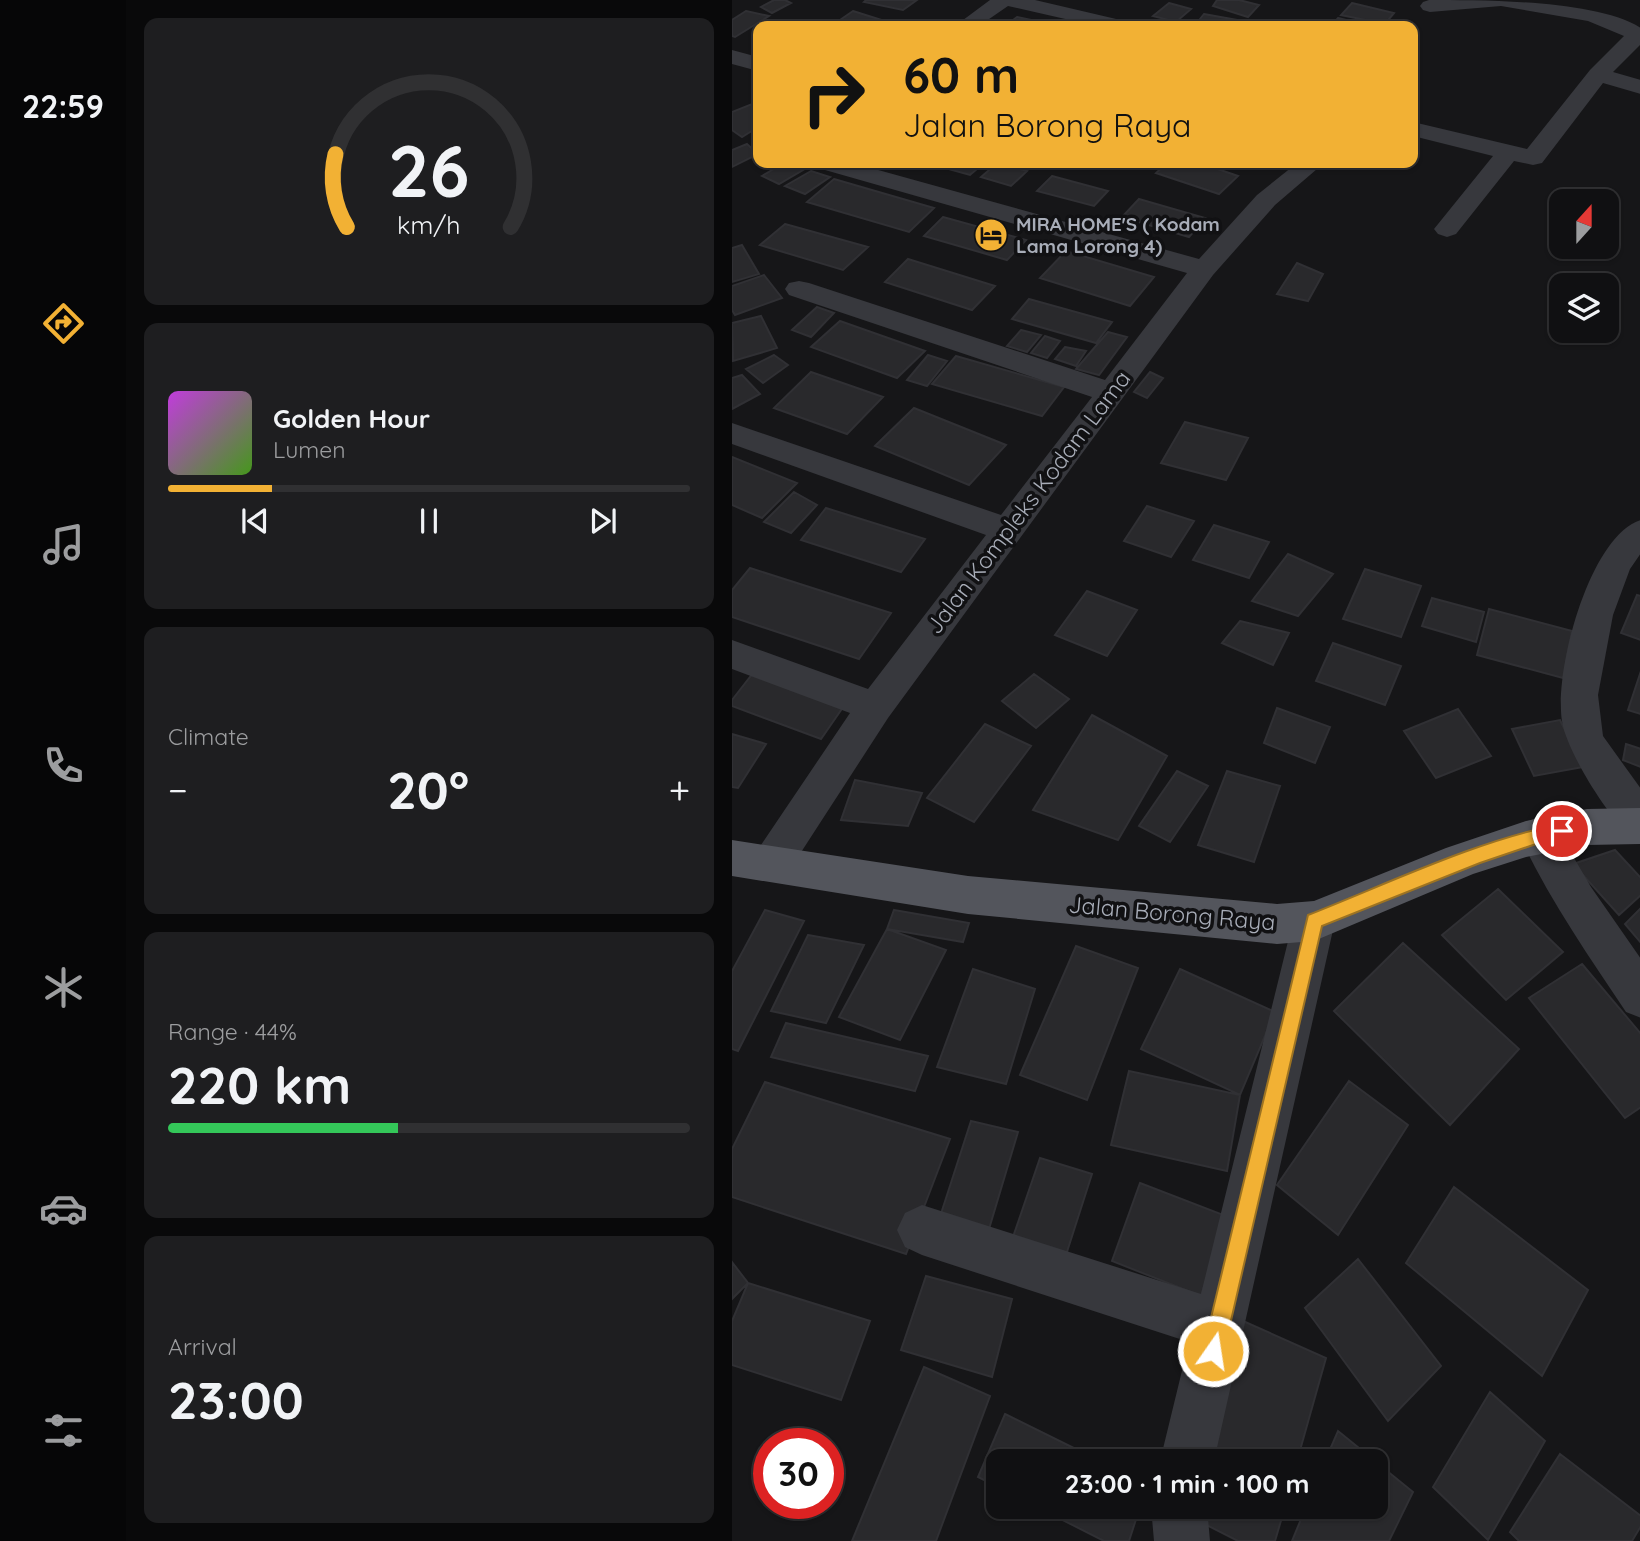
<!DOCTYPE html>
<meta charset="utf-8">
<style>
body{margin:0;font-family:Quicksand,sans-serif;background:#1e1e20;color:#f1f3f6;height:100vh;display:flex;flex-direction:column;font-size:26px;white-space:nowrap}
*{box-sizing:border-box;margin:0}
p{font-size:23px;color:#9c9d9f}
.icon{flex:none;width:38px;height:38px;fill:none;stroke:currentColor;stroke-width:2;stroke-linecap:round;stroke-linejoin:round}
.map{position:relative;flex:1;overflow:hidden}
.drawer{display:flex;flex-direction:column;gap:18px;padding:18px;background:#09090a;width:606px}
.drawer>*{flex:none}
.top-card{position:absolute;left:21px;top:21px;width:665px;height:147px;border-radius:14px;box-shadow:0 2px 5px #0004,0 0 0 2px #303032;background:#f2b134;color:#111;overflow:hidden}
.needle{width:46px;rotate:21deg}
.controls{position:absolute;left:817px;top:189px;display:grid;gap:14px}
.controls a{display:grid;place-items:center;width:70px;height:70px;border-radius:14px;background:#101012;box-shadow:0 2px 5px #0004,0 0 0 2px #303032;font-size:35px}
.speed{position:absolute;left:21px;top:1428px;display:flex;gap:14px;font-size:35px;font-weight:700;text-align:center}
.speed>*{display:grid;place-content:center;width:91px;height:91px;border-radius:50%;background:#101012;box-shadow:0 2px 5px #0004,0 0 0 2px #303032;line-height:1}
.speed .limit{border:10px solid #d22;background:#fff;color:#111}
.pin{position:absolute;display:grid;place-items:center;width:60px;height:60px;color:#fff;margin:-30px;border:4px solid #fff;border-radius:50%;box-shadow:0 2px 7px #0007}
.me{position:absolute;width:77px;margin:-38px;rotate:13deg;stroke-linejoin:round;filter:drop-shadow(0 0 5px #0008)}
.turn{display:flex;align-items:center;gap:24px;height:147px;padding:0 35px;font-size:32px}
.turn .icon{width:91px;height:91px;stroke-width:2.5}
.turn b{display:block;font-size:49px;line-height:60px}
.big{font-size:52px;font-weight:700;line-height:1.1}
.drawer .widget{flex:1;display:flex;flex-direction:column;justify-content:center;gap:10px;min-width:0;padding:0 24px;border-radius:14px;background:#1e1e20}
.drawer .dial{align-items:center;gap:0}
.dial svg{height:182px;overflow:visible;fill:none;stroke:#303032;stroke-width:7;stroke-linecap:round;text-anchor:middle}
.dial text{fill:#f1f3f6;stroke:none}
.song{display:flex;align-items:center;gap:21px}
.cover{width:84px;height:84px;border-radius:10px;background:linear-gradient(135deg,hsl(290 70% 55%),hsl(100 70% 35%))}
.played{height:7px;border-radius:4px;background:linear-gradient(90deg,#f2b134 20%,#303032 20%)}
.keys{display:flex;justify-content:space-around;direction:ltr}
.heat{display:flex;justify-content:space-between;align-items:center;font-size:38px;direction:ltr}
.charge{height:10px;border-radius:5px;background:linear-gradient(90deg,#34c759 44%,#303032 0)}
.trip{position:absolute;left:254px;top:1449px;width:402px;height:70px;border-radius:14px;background:#101012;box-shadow:0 2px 5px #0004,0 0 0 2px #303032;font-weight:700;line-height:70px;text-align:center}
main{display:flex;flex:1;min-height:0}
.tabs{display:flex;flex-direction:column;width:126px;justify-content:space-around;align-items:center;background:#060607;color:#9c9d9f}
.tabs .icon{width:49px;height:49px}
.tabs .selected{color:#f2b134}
.tabs b{font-size:32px;color:#f1f3f6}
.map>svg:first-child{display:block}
</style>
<main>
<nav class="tabs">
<b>22:59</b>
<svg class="icon selected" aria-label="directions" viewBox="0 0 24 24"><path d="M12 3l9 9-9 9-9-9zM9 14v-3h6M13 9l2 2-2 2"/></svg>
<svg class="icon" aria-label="music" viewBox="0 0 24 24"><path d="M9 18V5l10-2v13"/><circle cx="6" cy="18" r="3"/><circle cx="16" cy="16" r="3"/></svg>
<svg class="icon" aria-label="phone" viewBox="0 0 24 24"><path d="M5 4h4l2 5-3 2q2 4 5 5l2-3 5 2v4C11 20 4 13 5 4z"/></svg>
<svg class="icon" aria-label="climate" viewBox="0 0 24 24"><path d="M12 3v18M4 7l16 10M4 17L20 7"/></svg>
<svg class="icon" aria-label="car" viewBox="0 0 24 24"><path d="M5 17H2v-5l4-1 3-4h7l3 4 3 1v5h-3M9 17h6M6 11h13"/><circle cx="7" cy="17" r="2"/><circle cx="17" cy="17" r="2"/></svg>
<svg class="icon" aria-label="filters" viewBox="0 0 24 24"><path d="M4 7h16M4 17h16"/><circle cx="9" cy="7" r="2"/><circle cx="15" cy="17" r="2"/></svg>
</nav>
<section class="drawer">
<div class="widget dial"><svg viewBox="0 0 100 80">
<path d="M14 69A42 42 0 1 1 86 69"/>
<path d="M14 69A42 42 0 0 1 9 37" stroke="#f2b134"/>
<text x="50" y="56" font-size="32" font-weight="700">26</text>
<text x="50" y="72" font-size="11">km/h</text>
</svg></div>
<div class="widget">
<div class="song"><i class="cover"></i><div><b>Golden Hour</b><p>Lumen</p></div></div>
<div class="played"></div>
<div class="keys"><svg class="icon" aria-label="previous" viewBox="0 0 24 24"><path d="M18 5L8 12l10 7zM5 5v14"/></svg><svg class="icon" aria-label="pause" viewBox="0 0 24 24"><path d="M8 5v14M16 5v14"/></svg><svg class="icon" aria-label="next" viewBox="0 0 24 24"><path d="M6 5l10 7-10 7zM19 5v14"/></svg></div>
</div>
<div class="widget"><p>Climate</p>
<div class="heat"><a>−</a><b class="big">20°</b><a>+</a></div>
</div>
<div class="widget"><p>Range · 44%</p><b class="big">220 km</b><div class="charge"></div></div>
<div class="widget"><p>Arrival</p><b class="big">23:00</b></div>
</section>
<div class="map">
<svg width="909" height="1541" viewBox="0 0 909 1541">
<rect width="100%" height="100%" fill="#161618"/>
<path fill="#29292c" stroke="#303034" stroke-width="2" d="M42,0H53L59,3L40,13L29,7Z
M134,0H185L171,10L132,2Z
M485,0H507L527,5L516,17L481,6Z
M437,3L459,9L444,22L421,16Z
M620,3L662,13L653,24L609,15Z
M14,11L37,16L3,37L0,36V20Z
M121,11L156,22L149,26H121L105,22Z
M472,14L505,20L500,26L464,24Z
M285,17L328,26H273Z
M606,18L639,26H599Z
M20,104L26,108V127L10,137L0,130V112Z
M15,144L26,154L0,167V150Z
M52,163H71L78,166L47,184L30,176Z
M158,163H188L182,169Z
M219,163H252L238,175L213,168Z
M265,163L295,171L279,186L249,177Z
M435,163H468L506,176L487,194L424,173Z
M79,171L98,177L73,194L53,186Z
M320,176L376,191L362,206L305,191Z
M102,179L202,208L177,232L75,202Z
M407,199L473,218L457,237L390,217Z
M211,217L294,240L275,260L192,236Z
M53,224L136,247L111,270L28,245Z
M251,230L271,235L266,240L247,235Z
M10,245L27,274L0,282V248Z
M334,251L422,277L398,306L308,278Z
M176,259L263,286L240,310L153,282Z
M565,263L591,274L576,301L545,294Z
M32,275L50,298L3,315L0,310V286Z
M297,299L380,322L364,343L280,319Z
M85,307L102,313L79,337L60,330Z
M29,316L45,348L1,361L0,323Z
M108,321L193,351L165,378L79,347Z
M289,330L309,335L295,352L275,346Z
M376,332L395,337L367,375L344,369Z
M313,336L328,341L315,358L299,353Z
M333,347L354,351L344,366L323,359Z
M42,355L56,365L31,383L14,369Z
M196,355L215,361L195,386L175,380Z
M224,356L332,387L310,416L200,384Z
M79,372L151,397L115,434L42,408Z
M418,372L431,378L415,398L402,392Z
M10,375L28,394L0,409V378Z
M182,408L274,445L237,485L143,446Z
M453,422L516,438L494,480L429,463Z
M0,457L65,483L30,518L0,505Z
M62,492L85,505L59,533L32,522Z
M415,506L462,521L439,557L392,541Z
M94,508L193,539L169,572L69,540Z
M482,525L537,542L517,578L461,560Z
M556,554L601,574L566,616L520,601Z
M18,568L159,613L127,659L0,617V590Z
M633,569L689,586L669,637L611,619Z
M355,591L405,610L375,656L323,635Z
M905,595L909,596V640L889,633Z
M700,598L752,612L744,642L690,626Z
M757,609L840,631L831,678L745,655Z
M508,621L557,633L541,665L490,643Z
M601,643L669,666L653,705L584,681Z
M25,668L116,700L89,739L0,706V700Z
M909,671V714L896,710Z
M302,674L337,699L304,728L270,701Z
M545,708L598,727L583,763L532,743Z
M726,709L759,756L704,778L672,731Z
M360,715L435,756L386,840L301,810Z
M828,720L851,767L802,776L780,729Z
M253,724L299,746L242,822L195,798Z
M0,734L34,744L6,788L0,787Z
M894,744L909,749V767L891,760Z
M445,771L476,786L438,842L407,826Z
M495,771L548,786L522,862L466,845Z
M123,780L190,793L176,826L109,820Z
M883,850L909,878V895L887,915L841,864Z
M766,889L831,952L774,1000L710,935Z
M909,908V943L893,924Z
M33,910L72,921L6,1051L0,1049V971Z
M162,910L237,923L231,942L155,929Z
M155,929L214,950L168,1040L107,1017Z
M76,935L132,945L94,1023L39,1011Z
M671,943L787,1049L718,1125L602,1011Z
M344,946L406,968L355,1100L288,1075Z
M850,964L909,1034V1107L893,1118L797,998Z
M241,969L303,989L274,1084L205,1067Z
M448,969L543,1012L508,1095L409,1049Z
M54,1023L196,1056L183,1091L39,1057Z
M397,1071L508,1095L495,1171L379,1145Z
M617,1081L676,1125L606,1235L545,1185Z
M33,1082L218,1139L174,1254L0,1197V1149Z
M239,1121L286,1132L254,1239L205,1226Z
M308,1158L360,1174L333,1258L280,1240Z
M408,1183L494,1216L469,1296L380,1261Z
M722,1187L856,1290L810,1376L674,1263Z
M626,1259L709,1366L656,1421L573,1308Z
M0,1262L16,1283L0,1299Z
M194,1276L280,1299L260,1377L169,1350Z
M16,1283L138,1321L109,1400L0,1365V1321Z
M511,1321L594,1358L565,1461H465Z
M192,1367L258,1396L204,1541H120Z
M758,1392L813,1441L756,1540L701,1487Z
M273,1414L368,1461H266V1487L246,1477Z
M606,1431L643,1461H593Z
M828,1454L909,1516V1526L900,1541H787L778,1532Z
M644,1462L681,1492L657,1541H560L574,1507H644Z
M305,1507H408L397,1541H372Z
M450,1507H553L543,1541H506L449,1512Z"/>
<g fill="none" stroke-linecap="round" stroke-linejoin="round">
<path fill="#37383d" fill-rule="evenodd" d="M258,0H303L397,22L400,26H364L276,6L247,26H223Z
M697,0C752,0 865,0 909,28V44L881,72L909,80V94L871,83L810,163L801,165L782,161L724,234L715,237L706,234L702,229L761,156L681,136V122L795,149L858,70L892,36L856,21L769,6L698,12L691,10L688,6L691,2Z
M0,50L26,57V71L0,64Z
M83,163H121L467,259L525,195L565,163H592L543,205L481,275L156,718L53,877L39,882L25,877L19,864L25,851L118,713L0,669V640L136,689L254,535L0,444V423L269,515L360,397L57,295L53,289L57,283L67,281L77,283L373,380L455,273L86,168Z
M909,520V553L898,569L881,615L866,695L871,736L909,789V837C904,836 898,834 894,831C872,811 834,749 830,721C822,672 857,536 909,520Z
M807,817L821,822L859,887L909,959V1018L894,1012C856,955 816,898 787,835L793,822Z
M582,901L597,907L603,921L482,1461H428L457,1342L190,1255L173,1247L165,1230L173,1213L190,1205L469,1294L561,921L567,907Z
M419,1507H475L478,1541H422Z"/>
<path fill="#53555c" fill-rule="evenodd" d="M909,808V844L855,845L794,857L741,874L582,941L545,944L236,914L0,876V840L236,876L545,904L582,901L714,848L794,821L855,809Z"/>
</g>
<path fill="#f2b134" stroke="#9d7322" stroke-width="2" d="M830,824L836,826L839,831L836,836L807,843L748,863L590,926L492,1351L489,1359L481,1362L474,1359L471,1351L576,915C655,884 748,839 830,824Z"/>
<defs>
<symbol id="hotel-disc" viewBox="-11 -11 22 22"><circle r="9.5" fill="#f2b134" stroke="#111113"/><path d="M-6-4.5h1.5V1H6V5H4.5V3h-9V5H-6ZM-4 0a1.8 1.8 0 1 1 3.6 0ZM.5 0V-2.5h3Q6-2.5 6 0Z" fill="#111"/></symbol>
</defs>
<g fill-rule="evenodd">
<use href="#hotel-disc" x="240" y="216" width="38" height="38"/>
</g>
<g text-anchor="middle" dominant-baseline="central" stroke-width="7" stroke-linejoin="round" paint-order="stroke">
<g font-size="19" font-weight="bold" fill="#a8adb8" stroke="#111113" text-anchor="start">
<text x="284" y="224">MIRA HOME'S ( Kodam<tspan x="284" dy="22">Lama Lorong 4)</tspan></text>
</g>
<g font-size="23" fill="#a8adb8" stroke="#111113">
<text transform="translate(296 502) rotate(-53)">Jalan Kompleks Kodam Lama</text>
<text transform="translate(440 913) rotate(5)">Jalan Borong Raya</text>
</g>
</g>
</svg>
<div class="controls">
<a><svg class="needle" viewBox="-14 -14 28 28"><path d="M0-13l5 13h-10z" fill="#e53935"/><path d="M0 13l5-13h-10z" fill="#9c9d9f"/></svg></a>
<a><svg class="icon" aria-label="layers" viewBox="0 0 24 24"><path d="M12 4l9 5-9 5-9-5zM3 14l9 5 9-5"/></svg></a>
</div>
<div class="speed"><div class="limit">30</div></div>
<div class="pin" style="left:830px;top:831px;background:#d93025"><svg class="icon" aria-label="arrive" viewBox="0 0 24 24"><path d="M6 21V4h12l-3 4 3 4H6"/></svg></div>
<svg class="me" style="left:481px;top:1351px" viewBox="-20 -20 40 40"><circle r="17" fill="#f2b134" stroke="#fff" stroke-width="3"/><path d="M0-11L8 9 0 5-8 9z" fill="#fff"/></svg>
<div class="trip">23:00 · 1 min · 100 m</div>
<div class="top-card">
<div class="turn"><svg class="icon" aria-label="right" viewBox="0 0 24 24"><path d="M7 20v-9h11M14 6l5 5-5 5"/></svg><div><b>60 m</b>Jalan Borong Raya</div></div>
</div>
</div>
</main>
